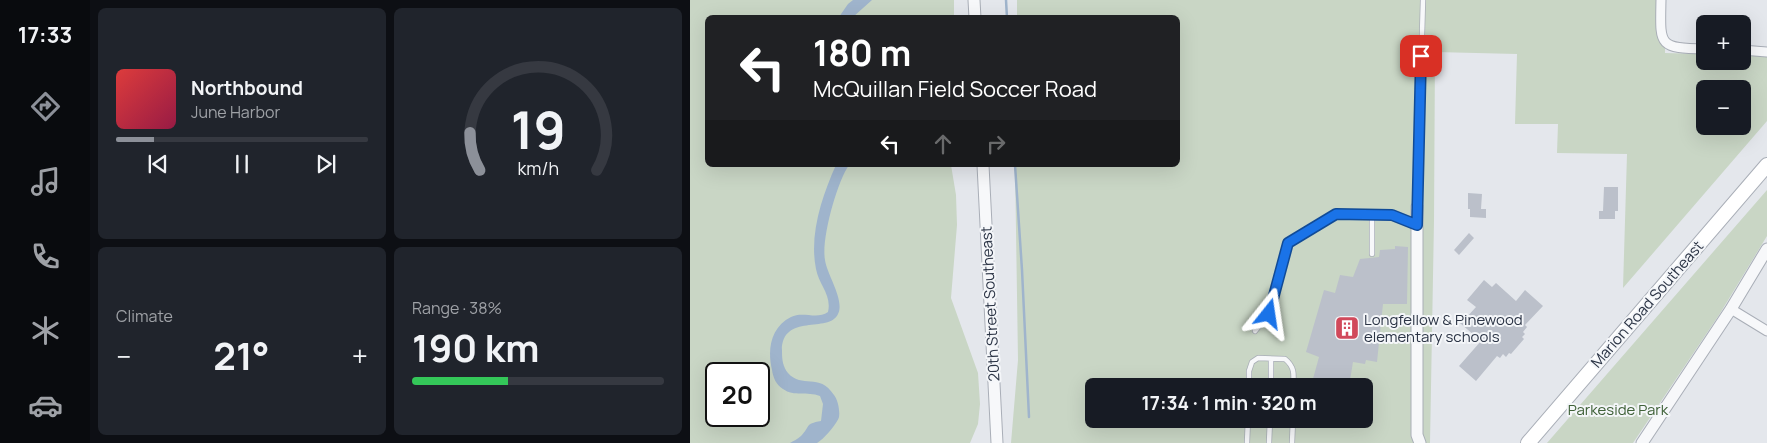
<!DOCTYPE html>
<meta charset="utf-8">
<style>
body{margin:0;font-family:Manrope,sans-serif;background:#20242c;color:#f1f3f6;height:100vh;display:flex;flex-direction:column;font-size:19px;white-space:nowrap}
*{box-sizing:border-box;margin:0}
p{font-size:16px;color:#9ea1a6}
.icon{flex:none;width:28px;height:28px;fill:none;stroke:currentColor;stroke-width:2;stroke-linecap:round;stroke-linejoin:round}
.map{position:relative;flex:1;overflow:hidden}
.details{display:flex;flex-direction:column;gap:8px;padding:8px;background:#0d0f14;width:600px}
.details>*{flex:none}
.guide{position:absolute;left:15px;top:15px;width:475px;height:152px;border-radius:8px;box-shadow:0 5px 20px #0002;background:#202124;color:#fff;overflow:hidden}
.tools{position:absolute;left:1006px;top:15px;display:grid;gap:10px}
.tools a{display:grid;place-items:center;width:55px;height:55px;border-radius:8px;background:#171b24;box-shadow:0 5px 20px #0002;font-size:25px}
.speed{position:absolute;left:15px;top:362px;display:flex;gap:10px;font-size:25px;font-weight:700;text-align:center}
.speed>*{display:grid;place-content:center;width:65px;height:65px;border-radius:50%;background:#171b24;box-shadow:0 5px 20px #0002;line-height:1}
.speed .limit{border:2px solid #111;border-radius:8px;background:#fff;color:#111}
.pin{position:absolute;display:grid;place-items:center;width:42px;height:42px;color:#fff;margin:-21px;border-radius:10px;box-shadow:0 2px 8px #0006}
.me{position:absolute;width:55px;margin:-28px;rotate:15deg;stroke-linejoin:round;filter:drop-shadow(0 0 4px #0008)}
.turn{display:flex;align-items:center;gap:18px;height:105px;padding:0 25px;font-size:22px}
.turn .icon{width:65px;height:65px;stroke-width:2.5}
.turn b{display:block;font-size:35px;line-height:42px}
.lanes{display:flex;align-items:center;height:48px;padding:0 25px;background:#0003;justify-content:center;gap:25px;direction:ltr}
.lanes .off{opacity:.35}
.big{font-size:38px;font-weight:700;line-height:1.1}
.details .tile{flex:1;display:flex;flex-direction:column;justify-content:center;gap:8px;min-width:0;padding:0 18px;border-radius:8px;background:#20242c}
.details .dial{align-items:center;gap:0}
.dial svg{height:130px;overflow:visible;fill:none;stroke:#363941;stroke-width:7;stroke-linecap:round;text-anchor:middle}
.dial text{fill:#f1f3f6;stroke:none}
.song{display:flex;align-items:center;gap:15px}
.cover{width:60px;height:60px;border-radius:8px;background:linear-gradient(135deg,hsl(0 70% 55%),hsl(340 70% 35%))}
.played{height:5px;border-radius:2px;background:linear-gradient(90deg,#8c9099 15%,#363941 15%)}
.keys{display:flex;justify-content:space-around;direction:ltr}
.heat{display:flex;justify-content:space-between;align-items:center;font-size:28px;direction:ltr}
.charge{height:8px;border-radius:4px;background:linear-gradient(90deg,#34c759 38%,#363941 0)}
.details .tiles{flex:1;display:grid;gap:8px;grid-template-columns:repeat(2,1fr)}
.trip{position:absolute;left:395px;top:378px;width:288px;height:50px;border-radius:8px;background:#171b24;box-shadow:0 5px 20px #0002;font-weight:700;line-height:50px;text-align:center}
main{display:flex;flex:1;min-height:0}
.dock{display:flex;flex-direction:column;width:90px;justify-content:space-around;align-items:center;background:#090b0e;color:#9ea1a6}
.dock .icon{width:35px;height:35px}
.dock .current{color:#8c9099}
.dock b{font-size:22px;color:#f1f3f6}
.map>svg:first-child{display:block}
</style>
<main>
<nav class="dock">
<b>17:33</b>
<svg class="icon current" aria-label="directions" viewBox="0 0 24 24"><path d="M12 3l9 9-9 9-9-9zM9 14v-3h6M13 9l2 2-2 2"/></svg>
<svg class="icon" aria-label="music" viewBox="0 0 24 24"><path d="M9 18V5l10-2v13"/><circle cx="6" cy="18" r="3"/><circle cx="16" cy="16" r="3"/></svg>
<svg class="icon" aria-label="phone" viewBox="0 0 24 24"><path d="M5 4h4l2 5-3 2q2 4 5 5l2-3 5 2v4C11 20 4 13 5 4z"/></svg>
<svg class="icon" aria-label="climate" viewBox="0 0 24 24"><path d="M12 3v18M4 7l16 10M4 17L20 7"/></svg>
<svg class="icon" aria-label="car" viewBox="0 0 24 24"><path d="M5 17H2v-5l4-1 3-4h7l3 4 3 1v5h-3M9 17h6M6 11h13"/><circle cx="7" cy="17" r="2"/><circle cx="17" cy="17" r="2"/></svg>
</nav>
<section class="details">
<div class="tiles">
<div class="tile">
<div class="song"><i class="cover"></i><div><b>Northbound</b><p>June Harbor</p></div></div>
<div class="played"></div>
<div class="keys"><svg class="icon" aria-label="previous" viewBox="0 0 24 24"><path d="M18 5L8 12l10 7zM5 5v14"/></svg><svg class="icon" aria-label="pause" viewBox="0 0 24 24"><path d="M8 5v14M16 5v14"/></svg><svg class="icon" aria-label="next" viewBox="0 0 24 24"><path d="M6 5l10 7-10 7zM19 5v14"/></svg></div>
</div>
<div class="tile dial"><svg viewBox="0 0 100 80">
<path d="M14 69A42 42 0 1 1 86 69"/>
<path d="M14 69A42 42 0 0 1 8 46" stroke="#8c9099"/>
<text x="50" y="56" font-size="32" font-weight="700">19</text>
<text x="50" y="72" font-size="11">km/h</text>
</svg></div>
<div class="tile"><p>Climate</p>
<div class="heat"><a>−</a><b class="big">21°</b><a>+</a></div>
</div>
<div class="tile"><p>Range · 38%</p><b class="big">190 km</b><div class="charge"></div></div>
</div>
</section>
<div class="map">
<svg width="1077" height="443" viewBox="0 0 1077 443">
<rect width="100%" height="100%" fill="#e4e7ec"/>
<path fill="#c9d6c5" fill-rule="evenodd" d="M0,0H264V17L18,18V165H261L266,195L267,225L261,298L288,373L290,404L288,424L280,443H0ZM26,374H69V416H26Z
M327,0H976L975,53L1015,54V61H1052L1053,54L1077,57V121L933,288L937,154L867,153L868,124H825L827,54L745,52L744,221L740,443H321L328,360L325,165H488V18L327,17ZM1015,89H1052V126H1015ZM404,386H674V419H404Z
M1077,190V236L1029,315L943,443H857Z"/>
<path fill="#9fb4cc" d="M163,0H182L163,17H149L158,4Z
M146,165H159C147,182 131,239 135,260C137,275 155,300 148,314C139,334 91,312 92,352C92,360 93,367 98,373C112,389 129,372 144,395C148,400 150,411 149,417C147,424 133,440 127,443C120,443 107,443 100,443C103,441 108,439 111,436C121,426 114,424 131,421L133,404L130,396C117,391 104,397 93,389C86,385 83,377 82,370C77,349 81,327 101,317C113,311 127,320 138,312C142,295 129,285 126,269C119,235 132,196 146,165Z"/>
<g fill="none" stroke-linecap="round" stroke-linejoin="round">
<path stroke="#9fb4cc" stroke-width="2.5" d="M316,0L317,18
M325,165L332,270L339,417"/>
</g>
<path fill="#bbc0ca" d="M914,187H928V211H925V219H909V211H913Z
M778,193L792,194L791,209H796V218L780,217V209H778Z
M779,233L784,238L769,255L764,250Z
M705,246L718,247L717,304H693L687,362L676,360L675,364L663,362L659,386H621L629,357L616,352L634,290L645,293L650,275L663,277L670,259L689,257L690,250L705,249Z
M794,280L802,287L806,283L826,301L835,290L853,306L835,325L837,327L833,332L835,334L832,337L834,339L821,354L819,353L816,357L813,354L810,358L807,356L786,381L769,366L791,341L764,318L768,313L775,319L786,307L777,300Z"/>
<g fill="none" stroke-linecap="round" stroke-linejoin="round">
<defs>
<path id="service" d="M727,206L733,0
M682,254V215
M565,331L579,314L598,243L646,214L702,215L726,224
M559,386V371L562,362L568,358L595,359C605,367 604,375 603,386
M581,386V359
M557,443L558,419
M579,443L580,419
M602,443L603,419"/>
<path id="minor" d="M971,0C970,46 968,48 1015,49
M1052,50L1077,52
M1041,309L1077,331"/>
<path id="tertiary" d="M284,0L285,18
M293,165L307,443
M727,207V435L730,443
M952,443L1041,309L1077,249"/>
<path id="secondary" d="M838,443L1077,165"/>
</defs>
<use href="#service" stroke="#a9aeb7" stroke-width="6"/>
<use href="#minor" stroke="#a9aeb7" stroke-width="11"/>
<use href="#tertiary" stroke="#a9aeb7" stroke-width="13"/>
<use href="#secondary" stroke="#a9aeb7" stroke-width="16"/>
<use href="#service" stroke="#f7f8fa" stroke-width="4.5"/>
<use href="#minor" stroke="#f7f8fa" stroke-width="9"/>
<use href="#tertiary" stroke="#f7f8fa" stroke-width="11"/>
<use href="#secondary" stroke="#fff" stroke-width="14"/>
</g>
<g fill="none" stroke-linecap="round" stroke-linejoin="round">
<defs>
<path id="route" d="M579,314L598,243L646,214L702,215L727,225L731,56"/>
</defs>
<use href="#route" stroke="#114b97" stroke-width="12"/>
<use href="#route" stroke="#1a73e8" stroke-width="9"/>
</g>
<defs>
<symbol id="building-square" viewBox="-11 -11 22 22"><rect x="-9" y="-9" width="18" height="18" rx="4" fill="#d1495b" stroke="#f4f6f9"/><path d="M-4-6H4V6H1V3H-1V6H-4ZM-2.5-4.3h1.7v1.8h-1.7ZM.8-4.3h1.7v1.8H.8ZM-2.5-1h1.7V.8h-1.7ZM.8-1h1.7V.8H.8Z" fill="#fff"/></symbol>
</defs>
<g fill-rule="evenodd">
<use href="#building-square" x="643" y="314" width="28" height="28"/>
</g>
<g text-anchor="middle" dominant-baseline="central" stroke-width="4" stroke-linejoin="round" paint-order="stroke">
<g font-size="15" fill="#2b3445" stroke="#f4f6f9">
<text transform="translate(300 304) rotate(-93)">20th Street Southeast</text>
<text transform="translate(957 304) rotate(-49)">Marion Road Southeast</text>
</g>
<g font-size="15" fill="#2b3445" stroke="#f4f6f9" text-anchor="start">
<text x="674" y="319">Longfellow &amp; Pinewood<tspan x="674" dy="17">elementary schools</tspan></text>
</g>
<g font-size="15" fill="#3f6138" stroke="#f4f6f9">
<text x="928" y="409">Parkeside Park</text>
</g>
</g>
</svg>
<div class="tools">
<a>+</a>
<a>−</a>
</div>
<div class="speed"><div class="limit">20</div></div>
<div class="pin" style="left:731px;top:56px;background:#d93025"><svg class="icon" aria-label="arrive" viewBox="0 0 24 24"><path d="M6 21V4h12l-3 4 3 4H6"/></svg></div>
<svg class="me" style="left:579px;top:314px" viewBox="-20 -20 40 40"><path d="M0-17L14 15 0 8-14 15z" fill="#1a73e8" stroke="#fff" stroke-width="4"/></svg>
<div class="trip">17:34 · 1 min · 320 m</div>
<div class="guide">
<div class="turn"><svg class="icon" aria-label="left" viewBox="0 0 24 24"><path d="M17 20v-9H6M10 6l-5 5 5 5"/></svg><div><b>180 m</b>McQuillan Field Soccer Road</div></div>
<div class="lanes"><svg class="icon" aria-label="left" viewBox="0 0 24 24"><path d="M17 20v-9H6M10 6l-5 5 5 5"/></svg><svg class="icon off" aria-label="ahead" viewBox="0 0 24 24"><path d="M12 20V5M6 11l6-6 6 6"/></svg><svg class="icon off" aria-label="right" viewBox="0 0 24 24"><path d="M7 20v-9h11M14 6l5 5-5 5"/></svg></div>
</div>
</div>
</main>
